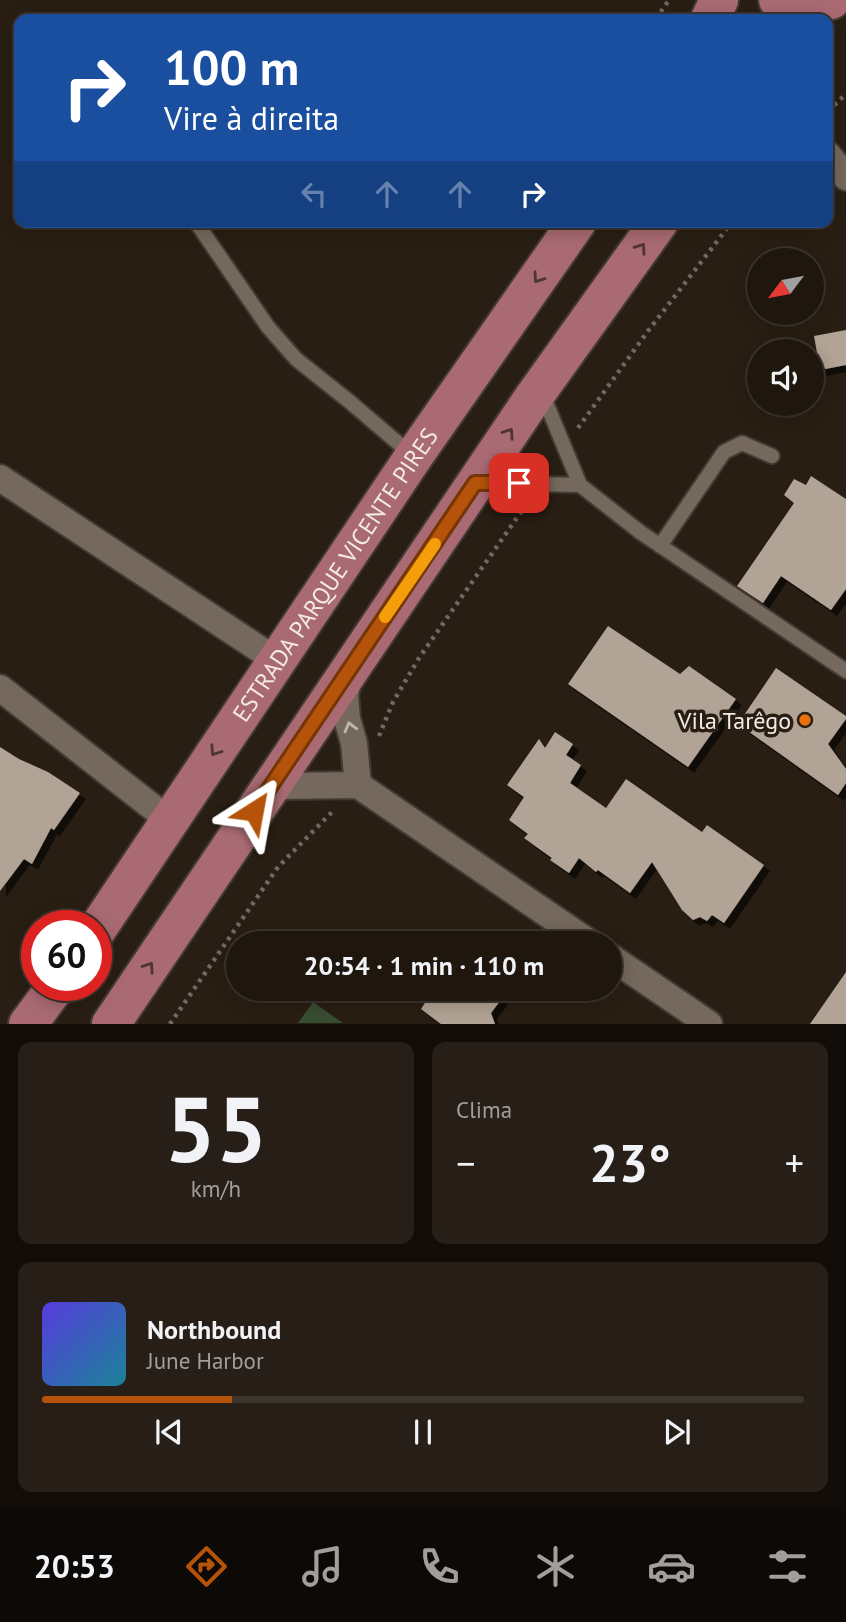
<!DOCTYPE html>
<html lang="pt">
<meta charset="utf-8">
<style>
body{margin:0;font-family:"PT Sans",sans-serif;background:#271f17;color:#f1f3f6;height:100vh;display:flex;flex-direction:column;font-size:26px;white-space:nowrap}
*{box-sizing:border-box;margin:0}
p{font-size:23px;color:#a19f9e}
.icon{flex:none;width:38px;height:38px;fill:none;stroke:currentColor;stroke-width:2;stroke-linecap:round;stroke-linejoin:round}
.map{position:relative;height:1024px;overflow:hidden}
.sheet{display:flex;flex-direction:column;gap:18px;padding:18px;background:#110c08;flex:1}
.sheet>*{flex:none}
.top-card{position:absolute;left:14px;top:14px;width:819px;height:214px;border-radius:14px;box-shadow:0 4px 18px #0003,0 0 0 2px #3c352e;background:#1a4fa0;color:#fff;overflow:hidden}
.needle{width:46px;rotate:238deg}
.fabs{position:absolute;left:747px;top:248px;display:grid;gap:14px}
.fabs a{display:grid;place-items:center;width:77px;height:77px;border-radius:50%;background:#1f160e;box-shadow:0 4px 18px #0003,0 0 0 2px #3c352e;font-size:35px}
.speed{position:absolute;left:21px;top:910px;display:flex;gap:14px;font-size:35px;font-weight:700;text-align:center}
.speed>*{display:grid;place-content:center;width:91px;height:91px;border-radius:50%;background:#1f160e;box-shadow:0 4px 18px #0003,0 0 0 2px #3c352e;line-height:1}
.speed .limit{border:10px solid #d22;background:#fff;color:#111}
.pin{position:absolute;display:grid;place-items:center;width:60px;height:60px;color:#fff;margin:-30px;border-radius:14px;box-shadow:0 4px 10px #0006}
.me{position:absolute;width:77px;margin:-38px;rotate:34deg;stroke-linejoin:round;filter:drop-shadow(0 0 5px #0008)}
.turn{display:flex;align-items:center;gap:24px;height:147px;padding:0 35px;font-size:32px}
.turn .icon{width:91px;height:91px;stroke-width:2.5}
.turn b{display:block;font-size:49px;line-height:60px}
.lanes{display:flex;align-items:center;height:66px;padding:0 35px;background:#0003;justify-content:center;gap:35px;direction:ltr}
.lanes .off{opacity:.35}
.big{font-size:52px;font-weight:700;line-height:1.1}
.sheet .card{flex:1;display:flex;flex-direction:column;justify-content:center;gap:10px;min-width:0;padding:0 24px;border-radius:14px;background:#271f17}
.sheet .dial{align-items:center;gap:0}
.dial b{font-size:91px;line-height:1}
.song{display:flex;align-items:center;gap:21px}
.cover{width:84px;height:84px;border-radius:10px;background:linear-gradient(135deg,hsl(250 70% 55%),hsl(190 70% 35%))}
.played{height:7px;border-radius:4px;background:linear-gradient(90deg,#b45309 25%,#3c352e 25%)}
.keys{display:flex;justify-content:space-around;direction:ltr}
.heat{display:flex;justify-content:space-between;align-items:center;font-size:38px;direction:ltr}
.sheet .tiles{flex:1;display:grid;gap:18px;grid-template-columns:1fr 1fr}
.card:last-child{grid-column:span 2}
.trip{position:absolute;left:226px;top:931px;width:396px;height:70px;border-radius:35px;background:#1f160e;box-shadow:0 4px 18px #0003,0 0 0 2px #3c352e;font-weight:700;line-height:70px;text-align:center}
.tab-bar{display:flex;height:112px;justify-content:space-around;align-items:center;background:#0c0906;color:#a19f9e}
.tab-bar .icon{width:49px;height:49px}
.tab-bar .current{color:#b45309}
.tab-bar b{font-size:32px;color:#f1f3f6}
.map>svg:first-child{display:block}
</style>
<div class="map">
<svg width="846" height="1024" viewBox="0 0 846 1024">
<defs>
<filter id="shadow"><feDropShadow dx="6" dy="6" stdDeviation="0" flood-color="#0009"/></filter>
</defs>
<rect width="100%" height="100%" fill="#291e13"/>
<path fill="#374d31" d="M313,1002L343,1023H298Z"/>
<path fill="#b1a395" filter="url(#shadow)" d="M846,330V365L820,370L814,336Z
M811,476L846,499V589L831,610L781,576L763,603L737,586L794,503L784,495L794,479L806,485Z
M608,626L680,674L689,666L736,699L688,767L568,684Z
M776,668L846,716V719L828,744L846,769V783L838,795L738,724Z
M555,732L573,744L566,755L581,765L570,783L606,808L626,779L702,832L707,825L764,865L724,923L712,915L707,921L700,917L693,920L682,910L652,862L630,893L598,870L596,872L579,858L569,873L550,860L552,858L524,838L528,834L509,820L524,797L507,785L539,739L545,748Z
M0,747L19,759L48,772L80,793L54,830L51,828L32,864L24,859L0,891Z
M846,972V1024H810Z
M434,989H509L491,1013L495,1024H441L421,1009Z"/>
<g fill="none" stroke-linecap="round" stroke-linejoin="round">
<defs>
<path id="service" d="M196,222L268,327L296,359L350,402L412,455
M542,393L580,485L640,532L846,671
M480,483L580,485
M660,546L724,452L742,443L772,456"/>
<path id="minor" d="M828,155L846,177
M0,478L276,660
M349,677L345,695L347,719L354,743L358,785
M0,688L169,820
M268,790L281,786L358,785L590,943
M609,956L709,1024"/>
<g id="primary">
<path d="M778,0L791,5L824,2L831,0"/>
<path d="M710,19L719,0"/>
<path id="s1" d="M96,931L414,456L577,222"/>
<path d="M28,1024L57,985"/>
<path d="M111,1024L533,398L659,222"/>
</g>
</defs>
<use href="#service" stroke="#433a34" stroke-width="18"/>
<use href="#minor" stroke="#433a34" stroke-width="30"/>
<use href="#primary" stroke="#433a34" stroke-width="42"/>
<path stroke="#72685f" stroke-width="4.5" stroke-dasharray="3.5 5" stroke-linecap="butt" d="M656,19L669,0
M828,111L846,94
M578,428L648,331L732,222
M379,736L393,702L419,658L528,502
M170,1024L278,867L333,811"/>
<use href="#service" stroke="#75685c" stroke-width="14"/>
<use href="#minor" stroke="#75685c" stroke-width="26"/>
<use href="#primary" stroke="#a96a73" stroke-width="38"/>
</g>
<defs><path id="oneway-chevron" d="M-2-3.5L2.5 0L-2 3.5" fill="none" stroke-width="1.6" stroke-linecap="round" stroke-linejoin="round" transform="scale(1.75)"/></defs>
<g stroke="#4f3530">
<use href="#oneway-chevron" transform="translate(641 248) rotate(-55)"/>
<use href="#oneway-chevron" transform="translate(538 278) rotate(125)"/>
<use href="#oneway-chevron" transform="translate(509 433) rotate(-56)"/>
<use href="#oneway-chevron" transform="translate(215 751) rotate(124)"/>
<use href="#oneway-chevron" transform="translate(149 967) rotate(-56)"/>
</g>
<use stroke="#c1b7ae" href="#oneway-chevron" transform="translate(350 727) rotate(-105)"/>
<g fill="none" stroke-linecap="round" stroke-linejoin="round">
<defs>
<path id="route" d="M254,811L475,483H519"/>
</defs>
<use href="#route" stroke="#753606" stroke-width="18"/>
<use href="#route" stroke="#b45309" stroke-width="12"/>
<path stroke="#f59e0b" stroke-width="12" d="M385,617L435,544"/>
</g>
<circle fill="#e8710a" stroke="#291e13" stroke-width="2.5" cx="805" cy="720" r="7"/>
<g text-anchor="middle" dominant-baseline="central" stroke-width="7" stroke-linejoin="round" paint-order="stroke">
<g font-size="24" fill="#f3ebe4" stroke="#291e13">
<text stroke="none"><textPath href="#s1" startOffset="429">ESTRADA PARQUE VICENTE PIRES</textPath></text>
</g>
<g font-size="24" fill="#f3ebe4" stroke="#291e13" text-anchor="end">
<text x="791" y="720">Vila Tarêgo</text>
</g>
</g>
</svg>
<div class="fabs">
<a><svg class="needle" viewBox="-14 -14 28 28"><path d="M0-13l5 13h-10z" fill="#e53935"/><path d="M0 13l5-13h-10z" fill="#a19f9e"/></svg></a>
<a><svg class="icon" aria-label="sound" viewBox="0 0 24 24"><path d="M4 9h4l5-4v14l-5-4H4zM17 9q2 3 0 6"/></svg></a>
</div>
<div class="speed"><div class="limit">60</div></div>
<div class="pin" style="left:519px;top:483px;background:#d93025"><svg class="icon" aria-label="arrive" viewBox="0 0 24 24"><path d="M6 21V4h12l-3 4 3 4H6"/></svg></div>
<svg class="me" style="left:254px;top:811px" viewBox="-20 -20 40 40"><path d="M0-17L14 15 0 8-14 15z" fill="#b45309" stroke="#fff" stroke-width="4"/></svg>
<div class="trip">20:54 · 1 min · 110 m</div>
<div class="top-card">
<div class="turn"><svg class="icon" aria-label="right" viewBox="0 0 24 24"><path d="M7 20v-9h11M14 6l5 5-5 5"/></svg><div><b>100 m</b>Vire à direita</div></div>
<div class="lanes"><svg class="icon off" aria-label="left" viewBox="0 0 24 24"><path d="M17 20v-9H6M10 6l-5 5 5 5"/></svg><svg class="icon off" aria-label="ahead" viewBox="0 0 24 24"><path d="M12 20V5M6 11l6-6 6 6"/></svg><svg class="icon off" aria-label="ahead" viewBox="0 0 24 24"><path d="M12 20V5M6 11l6-6 6 6"/></svg><svg class="icon" aria-label="right" viewBox="0 0 24 24"><path d="M7 20v-9h11M14 6l5 5-5 5"/></svg></div>
</div>
</div>
<section class="sheet">
<div class="tiles">
<div class="card dial"><b>55</b><p>km/h</p></div>
<div class="card"><p>Clima</p>
<div class="heat"><a>−</a><b class="big">23°</b><a>+</a></div>
</div>
<div class="card">
<div class="song"><i class="cover"></i><div><b>Northbound</b><p>June Harbor</p></div></div>
<div class="played"></div>
<div class="keys"><svg class="icon" aria-label="previous" viewBox="0 0 24 24"><path d="M18 5L8 12l10 7zM5 5v14"/></svg><svg class="icon" aria-label="pause" viewBox="0 0 24 24"><path d="M8 5v14M16 5v14"/></svg><svg class="icon" aria-label="next" viewBox="0 0 24 24"><path d="M6 5l10 7-10 7zM19 5v14"/></svg></div>
</div>
</div>
</section>
<nav class="tab-bar">
<b>20:53</b>
<svg class="icon current" aria-label="directions" viewBox="0 0 24 24"><path d="M12 3l9 9-9 9-9-9zM9 14v-3h6M13 9l2 2-2 2"/></svg>
<svg class="icon" aria-label="music" viewBox="0 0 24 24"><path d="M9 18V5l10-2v13"/><circle cx="6" cy="18" r="3"/><circle cx="16" cy="16" r="3"/></svg>
<svg class="icon" aria-label="phone" viewBox="0 0 24 24"><path d="M5 4h4l2 5-3 2q2 4 5 5l2-3 5 2v4C11 20 4 13 5 4z"/></svg>
<svg class="icon" aria-label="climate" viewBox="0 0 24 24"><path d="M12 3v18M4 7l16 10M4 17L20 7"/></svg>
<svg class="icon" aria-label="car" viewBox="0 0 24 24"><path d="M5 17H2v-5l4-1 3-4h7l3 4 3 1v5h-3M9 17h6M6 11h13"/><circle cx="7" cy="17" r="2"/><circle cx="17" cy="17" r="2"/></svg>
<svg class="icon" aria-label="filters" viewBox="0 0 24 24"><path d="M4 7h16M4 17h16"/><circle cx="9" cy="7" r="2"/><circle cx="15" cy="17" r="2"/></svg>
</nav>
